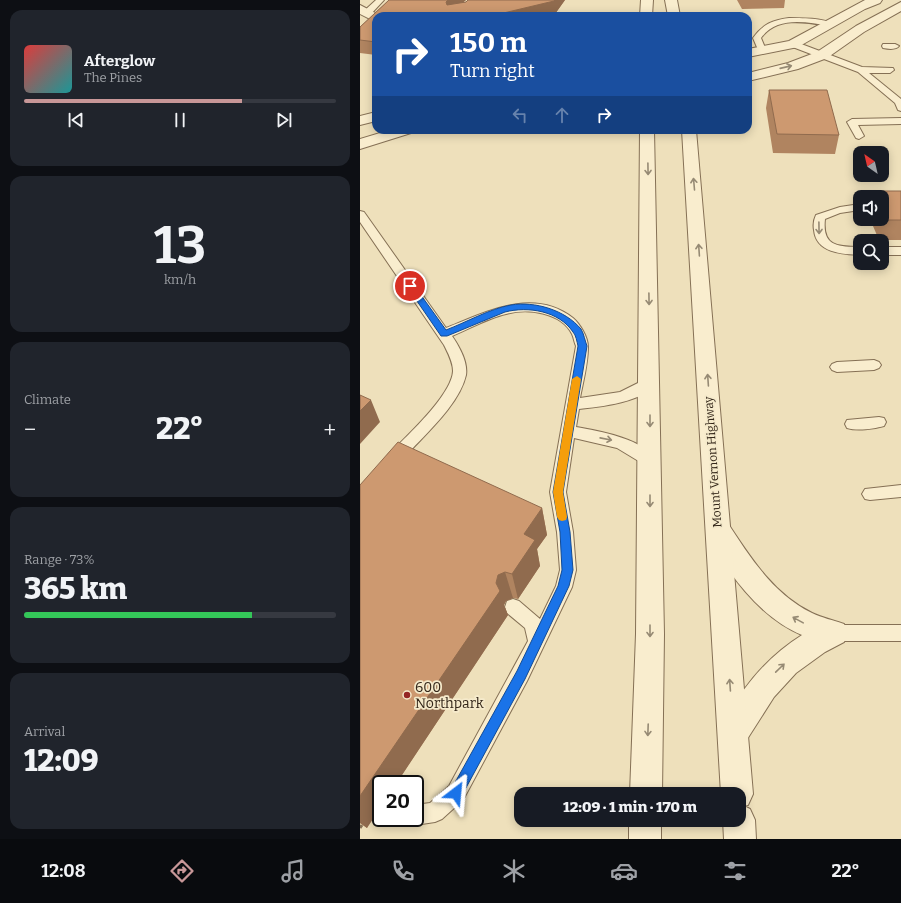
<!DOCTYPE html>
<meta charset="utf-8">
<style>
body{margin:0;font-family:Bitter,serif;background:#20242c;color:#f1f3f6;height:100vh;display:flex;flex-direction:column;font-size:15px;white-space:nowrap}
*{box-sizing:border-box;margin:0}
p{font-size:13px;color:#9ea1a6}
.icon{flex:none;width:22px;height:22px;fill:none;stroke:currentColor;stroke-width:2;stroke-linecap:round;stroke-linejoin:round}
.map{position:relative;flex:1;overflow:hidden}
.drawer{display:flex;flex-direction:column;gap:10px;padding:10px;background:#0d0f14;width:360px}
.drawer>*{flex:none}
.guide{position:absolute;left:12px;top:12px;width:380px;height:122px;border-radius:12px;box-shadow:0 2px 10px #0003;background:#1a4fa0;color:#fff;overflow:hidden}
.needle{width:26px;rotate:326deg}
.fabs{position:absolute;left:493px;top:146px;display:grid;gap:8px}
.fabs a{display:grid;place-items:center;width:36px;height:36px;border-radius:8px;background:#171b24;box-shadow:0 2px 10px #0003;font-size:20px}
.speed{position:absolute;left:12px;top:775px;display:flex;gap:8px;font-size:20px;font-weight:700;text-align:center}
.speed>*{display:grid;place-content:center;width:52px;height:52px;border-radius:50%;background:#171b24;box-shadow:0 2px 10px #0003;line-height:1}
.speed .limit{border:2px solid #111;border-radius:6px;background:#fff;color:#111}
.pin{position:absolute;display:grid;place-items:center;width:34px;height:34px;color:#fff;margin:-17px;border:2px solid #fff;border-radius:50%;box-shadow:0 1px 4px #0007}
.me{position:absolute;width:44px;margin:-22px;rotate:29deg;stroke-linejoin:round;filter:drop-shadow(0 0 3px #0008)}
.turn{display:flex;align-items:center;gap:14px;height:84px;padding:0 12px;font-size:18px}
.turn .icon{width:52px;height:52px;stroke-width:2.5}
.turn b{display:block;font-size:28px;line-height:34px}
.lanes{display:flex;align-items:center;height:38px;padding:0 12px;background:#0003;justify-content:center;gap:20px;direction:ltr}
.lanes .off{opacity:.35}
.big{font-size:30px;font-weight:800;line-height:1.1}
.drawer .card{flex:1;display:flex;flex-direction:column;justify-content:center;gap:6px;min-width:0;padding:0 14px;border-radius:12px;background:#20242c}
.drawer .dial{align-items:center;gap:0}
.dial b{font-size:52px;line-height:1}
.song{display:flex;align-items:center;gap:12px}
.cover{width:48px;height:48px;border-radius:6px;background:linear-gradient(135deg,hsl(0 70% 55%),hsl(180 70% 35%))}
.played{height:4px;border-radius:2px;background:linear-gradient(90deg,#c89798 70%,#363941 70%)}
.keys{display:flex;justify-content:space-around;direction:ltr}
.heat{display:flex;justify-content:space-between;align-items:center;font-size:22px;direction:ltr}
.charge{height:6px;border-radius:3px;background:linear-gradient(90deg,#34c759 73%,#363941 0)}
.trip{position:absolute;left:154px;top:787px;width:232px;height:40px;border-radius:12px;background:#171b24;box-shadow:0 2px 10px #0003;font-weight:800;line-height:40px;text-align:center}
.tabs{display:flex;height:64px;justify-content:space-around;align-items:center;background:#090b0e;color:#9ea1a6}
.tabs .icon{width:28px;height:28px}
.tabs .selected{color:#c89798}
.tabs b{font-size:18px;color:#f1f3f6}
main{display:flex;flex:1;min-height:0}
.map>svg:first-child{display:block}
</style>
<main>
<section class="drawer">
<div class="card">
<div class="song"><i class="cover"></i><div><b>Afterglow</b><p>The Pines</p></div></div>
<div class="played"></div>
<div class="keys"><svg class="icon" aria-label="previous" viewBox="0 0 24 24"><path d="M18 5L8 12l10 7zM5 5v14"/></svg><svg class="icon" aria-label="pause" viewBox="0 0 24 24"><path d="M8 5v14M16 5v14"/></svg><svg class="icon" aria-label="next" viewBox="0 0 24 24"><path d="M6 5l10 7-10 7zM19 5v14"/></svg></div>
</div>
<div class="card dial"><b>13</b><p>km/h</p></div>
<div class="card"><p>Climate</p>
<div class="heat"><a>−</a><b class="big">22°</b><a>+</a></div>
</div>
<div class="card"><p>Range · 73%</p><b class="big">365 km</b><div class="charge"></div></div>
<div class="card"><p>Arrival</p><b class="big">12:09</b></div>
</section>
<div class="map">
<svg width="541" height="839" viewBox="0 0 541 839">
<rect width="100%" height="100%" fill="#eee0bb"/>
<g fill="none" stroke-linecap="round" stroke-linejoin="round">
<defs>
<path id="service" d="M16,0H24L10,15H4V11Z
M429,18C440,18 465,18 473,24L469,26C446,22 417,16 401,38L406,50L405,52H399L393,38C403,24 413,20 429,18Z
M430,42H436L502,67L533,68L534,70L530,73H509L541,99V111L538,110L535,103L498,72L430,46L429,44Z
M523,44H535L539,46C536,50 528,49 523,48L522,46Z
M541,118V124L498,125L504,136L499,139L496,138L487,122L492,119Z
M500,204V210L480,213L465,219C462,246 477,247 500,247V255C482,254 456,253 454,230C453,225 454,219 456,215L480,207Z
M0,211L4,212L86,328C126,312 173,287 213,318C220,324 228,337 228,347C228,364 223,382 220,398L260,392L290,377L295,378L297,382C286,402 239,407 219,409L216,427C239,431 286,439 297,462L295,466L290,468L257,448L214,438L206,492L213,532L216,570L212,587L167,681L103,800L82,819L75,822L55,825L48,822L46,818H55V805L70,803L89,786L168,641L165,628L147,613L145,607L147,601L153,599L159,601L180,619L196,586L200,570L197,532L190,492L216,346C214,342 214,338 212,334C201,312 167,308 146,314C128,318 109,329 92,336C99,346 108,362 106,375C100,402 70,430 52,449C47,454 42,461 37,464C33,465 31,464 28,463L26,459L28,455C45,438 92,395 93,371C93,362 88,353 84,345L0,222Z
M522,247H541V255H522Z
M514,360L519,362L521,365L519,368L514,370L477,372L472,370L470,367L472,364L477,362Z
M519,417L524,418L526,422L524,426C514,429 497,431 487,428L485,424L487,420Z
M541,485V497L510,500L505,499L502,494L505,489Z
M474,625H541V641H474L468,639L465,633L468,627Z"/>
<path id="minor" d="M505,0H522L520,3L505,9L438,47L388,57V49L429,41Z
M541,2V11L504,32L467,58L438,69L388,81V73L428,63L457,52L496,26Z
M0,5L21,16H16V22L0,14Z
M358,519L367,522C390,557 413,594 452,613C462,618 473,620 484,624L488,633L484,642L465,652L436,673L414,697L384,744L374,749L364,744L359,734C376,694 405,658 442,635C400,618 364,570 346,530L349,522Z"/>
<path id="tertiary" d="M281,0H293L292,16H280Z
M305,0H317L320,16H308Z
M16,112V121L0,125V116Z
M30,130H53L51,133L0,149V139Z
M280,130H294L304,634L302,794H270L276,634Z
M322,130H336L393,794L388,805L384,806L390,809L395,820L396,839H364L363,820H379V794H361Z
M269,820H301V839H269Z"/>
</defs>
<use href="#service" stroke="#857055" stroke-width="2"/>
<use href="#minor" stroke="#857055" stroke-width="2"/>
<use href="#tertiary" stroke="#857055" stroke-width="2"/>
<path stroke="#857055" stroke-width="3" stroke-dasharray="4 2.5" stroke-linecap="butt" d="M0,828L2,825"/>
<use href="#service" fill="#f9edce" fill-rule="evenodd"/>
<use href="#minor" fill="#f9edce" fill-rule="evenodd"/>
<use href="#tertiary" fill="#f9edce" fill-rule="evenodd"/>
</g>
<path fill="#b08460" d="M29,0H106L103,2H106L108,0H205L195,14L187,16H16V55L0,53V27Z
M377,0H425L424,8L382,9Z
M409,90L479,135L475,154L413,153L406,108Z
M513,191H541V240H519L510,219H522V197H512Z
M0,485L182,508L187,535L177,549L180,566L158,599L153,598L146,601L144,605L148,615L36,784H21L7,828L0,823Z"/>
<path fill="#906b4e" d="M88,0H106L88,15L86,2Z
M195,0H205L195,14L187,16H131Z
M11,400L20,422L0,444V411Z
M182,508L187,535L177,549L180,566L158,599L152,574L164,534Z
M145,572L153,598L146,601L144,605L148,615L36,784H21V807L7,828L0,823V796L136,583L138,575Z"/>
<path fill="#cd9970" stroke="#906b4e" d="M29,0H88L86,2L87,5L106,2L108,0H195L194,1L131,16H16V42L0,40V27Z
M409,90H467L479,135L417,134Z
M513,191H541V220H525L522,213V197H515Z
M0,395L11,400L0,411Z
M38,442L182,508L164,534L175,540L152,574L145,572L138,575L136,583L140,591L0,796V485Z"/>
<defs><path id="oneway-shaft" d="M-6 0H5M1.5-3L5.5 0L1.5 3" fill="none" stroke-width="1.6" stroke-linecap="round" stroke-linejoin="round"/></defs>
<g stroke="#968a74">
<use href="#oneway-shaft" transform="translate(426 67) rotate(-13)"/>
<use href="#oneway-shaft" transform="translate(288 169) rotate(89)"/>
<use href="#oneway-shaft" transform="translate(334 184) rotate(-95)"/>
<use href="#oneway-shaft" transform="translate(459 228) rotate(89)"/>
<use href="#oneway-shaft" transform="translate(339 250) rotate(-94)"/>
<use href="#oneway-shaft" transform="translate(289 299) rotate(89)"/>
<use href="#oneway-shaft" transform="translate(348 380) rotate(-94)"/>
<use href="#oneway-shaft" transform="translate(290 421) rotate(90)"/>
<use href="#oneway-shaft" transform="translate(246 439) rotate(11)"/>
<use href="#oneway-shaft" transform="translate(290 501) rotate(90)"/>
<use href="#oneway-shaft" transform="translate(438 620) rotate(-151)"/>
<use href="#oneway-shaft" transform="translate(290 631) rotate(90)"/>
<use href="#oneway-shaft" transform="translate(420 668) rotate(-44)"/>
<use href="#oneway-shaft" transform="translate(370 685) rotate(-94)"/>
<use href="#oneway-shaft" transform="translate(288 730) rotate(92)"/>
</g>
<path fill="#1a73e8" stroke="#114b97" d="M48,284H53L86,330C107,322 129,309 151,305C175,301 205,310 221,329C224,334 225,341 227,346L203,492L210,532L213,570L209,586L165,679L101,797L96,799L92,797L90,793L92,788L157,671L198,586L202,570L200,532L193,492L218,346C217,342 216,335 213,332C199,311 168,306 145,312L87,336H81L48,288Z"/>
<path fill="#f59e0b" d="M217,376L221,379L203,492L207,517L206,520L202,521L199,520L197,517L193,492L212,379Z"/>
<circle fill="#952624" stroke="#f5eacb" stroke-width="1.5" cx="47" cy="695" r="4"/>
<g text-anchor="middle" dominant-baseline="central" stroke-width="3.5" stroke-linejoin="round" paint-order="stroke">
<g font-size="12" fill="#34271a" stroke="#f5eacb">
<text transform="translate(353 462) rotate(-94)">Mount Vernon Highway</text>
</g>
<g font-size="14" fill="#34271a" stroke="#f5eacb" text-anchor="start">
<text x="55" y="687">600<tspan x="55" dy="16">Northpark</tspan></text>
</g>
</g>
</svg>
<div class="fabs">
<a><svg class="needle" viewBox="-14 -14 28 28"><path d="M0-13l5 13h-10z" fill="#e53935"/><path d="M0 13l5-13h-10z" fill="#9ea1a6"/></svg></a>
<a><svg class="icon" aria-label="sound" viewBox="0 0 24 24"><path d="M4 9h4l5-4v14l-5-4H4zM17 9q2 3 0 6"/></svg></a>
<a><svg class="icon" aria-label="search" viewBox="0 0 24 24"><circle cx="10" cy="10" r="6"/><path d="M15 15l6 6"/></svg></a>
</div>
<div class="speed"><div class="limit">20</div></div>
<div class="pin" style="left:50px;top:286px;background:#d93025"><svg class="icon" aria-label="arrive" viewBox="0 0 24 24"><path d="M6 21V4h12l-3 4 3 4H6"/></svg></div>
<svg class="me" style="left:96px;top:793px" viewBox="-20 -20 40 40"><path d="M0-17L14 15 0 8-14 15z" fill="#1a73e8" stroke="#fff" stroke-width="4"/></svg>
<div class="trip">12:09 · 1 min · 170 m</div>
<div class="guide">
<div class="turn"><svg class="icon" aria-label="right" viewBox="0 0 24 24"><path d="M7 20v-9h11M14 6l5 5-5 5"/></svg><div><b>150 m</b>Turn right</div></div>
<div class="lanes"><svg class="icon off" aria-label="left" viewBox="0 0 24 24"><path d="M17 20v-9H6M10 6l-5 5 5 5"/></svg><svg class="icon off" aria-label="ahead" viewBox="0 0 24 24"><path d="M12 20V5M6 11l6-6 6 6"/></svg><svg class="icon" aria-label="right" viewBox="0 0 24 24"><path d="M7 20v-9h11M14 6l5 5-5 5"/></svg></div>
</div>
</div>
</main>
<nav class="tabs">
<b>12:08</b>
<svg class="icon selected" aria-label="directions" viewBox="0 0 24 24"><path d="M12 3l9 9-9 9-9-9zM9 14v-3h6M13 9l2 2-2 2"/></svg>
<svg class="icon" aria-label="music" viewBox="0 0 24 24"><path d="M9 18V5l10-2v13"/><circle cx="6" cy="18" r="3"/><circle cx="16" cy="16" r="3"/></svg>
<svg class="icon" aria-label="phone" viewBox="0 0 24 24"><path d="M5 4h4l2 5-3 2q2 4 5 5l2-3 5 2v4C11 20 4 13 5 4z"/></svg>
<svg class="icon" aria-label="climate" viewBox="0 0 24 24"><path d="M12 3v18M4 7l16 10M4 17L20 7"/></svg>
<svg class="icon" aria-label="car" viewBox="0 0 24 24"><path d="M5 17H2v-5l4-1 3-4h7l3 4 3 1v5h-3M9 17h6M6 11h13"/><circle cx="7" cy="17" r="2"/><circle cx="17" cy="17" r="2"/></svg>
<svg class="icon" aria-label="filters" viewBox="0 0 24 24"><path d="M4 7h16M4 17h16"/><circle cx="9" cy="7" r="2"/><circle cx="15" cy="17" r="2"/></svg>
<b>22°</b>
</nav>
